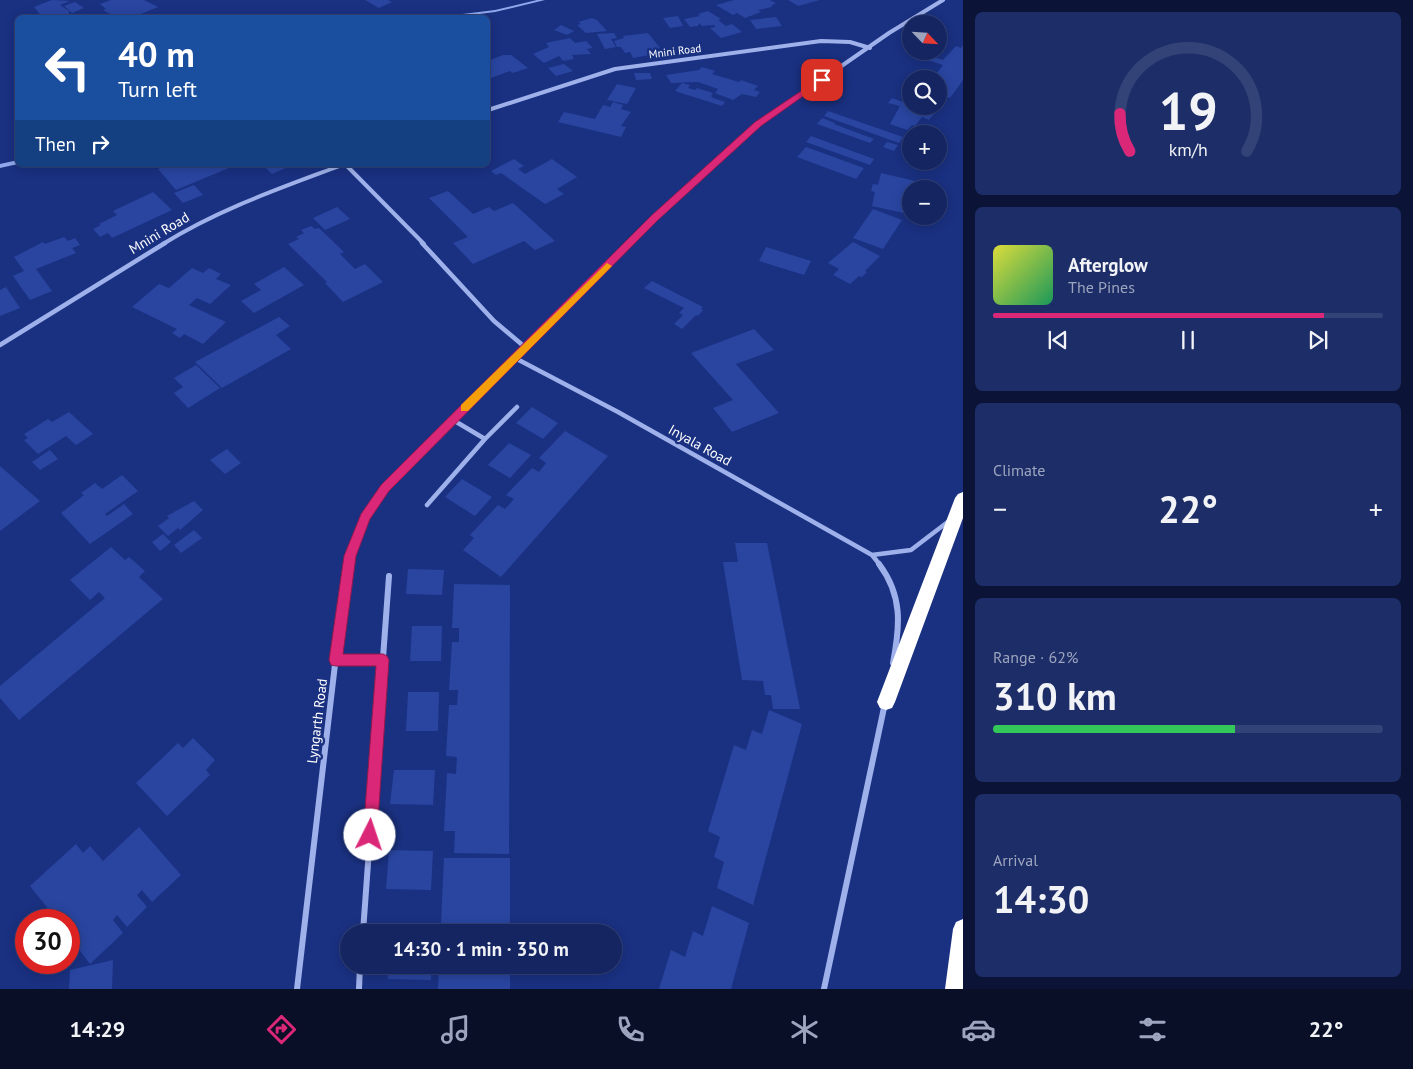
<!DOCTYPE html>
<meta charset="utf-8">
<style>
body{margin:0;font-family:"PT Sans",sans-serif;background:#1d2d68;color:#f1f3f6;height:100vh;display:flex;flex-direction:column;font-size:19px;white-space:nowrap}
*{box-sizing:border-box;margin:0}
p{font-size:16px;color:#9da5be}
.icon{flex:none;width:28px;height:28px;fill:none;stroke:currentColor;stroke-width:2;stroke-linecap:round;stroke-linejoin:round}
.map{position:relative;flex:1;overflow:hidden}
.panel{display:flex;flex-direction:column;gap:12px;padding:12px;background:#0b1436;width:450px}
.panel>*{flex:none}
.top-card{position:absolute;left:15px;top:15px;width:475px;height:152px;border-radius:8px;box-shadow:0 2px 12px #0003,0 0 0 1px #334277;background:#1a4fa0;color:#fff;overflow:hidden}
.needle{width:32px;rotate:115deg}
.controls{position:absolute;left:902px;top:15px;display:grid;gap:10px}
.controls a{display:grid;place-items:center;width:45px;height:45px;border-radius:50%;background:#142562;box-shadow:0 2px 12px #0003,0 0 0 1px #334277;font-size:25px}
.speed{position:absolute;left:15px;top:909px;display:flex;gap:10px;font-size:25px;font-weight:700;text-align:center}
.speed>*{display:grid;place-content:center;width:65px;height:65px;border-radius:50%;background:#142562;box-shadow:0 2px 12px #0003,0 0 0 1px #334277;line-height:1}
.speed .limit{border:8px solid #d22;background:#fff;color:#111}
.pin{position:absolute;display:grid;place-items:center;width:42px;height:42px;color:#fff;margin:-21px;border-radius:10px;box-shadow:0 2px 8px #0006}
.me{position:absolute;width:55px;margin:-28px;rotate:4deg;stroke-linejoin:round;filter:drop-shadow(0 0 4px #0008)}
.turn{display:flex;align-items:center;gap:18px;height:105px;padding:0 20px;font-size:22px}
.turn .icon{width:65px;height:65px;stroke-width:2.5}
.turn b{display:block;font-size:35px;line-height:42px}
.then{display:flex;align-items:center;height:48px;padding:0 20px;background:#0003;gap:10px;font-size:19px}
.big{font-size:38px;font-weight:700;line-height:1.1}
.panel .tile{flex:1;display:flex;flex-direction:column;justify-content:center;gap:8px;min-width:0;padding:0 18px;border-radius:8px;background:#1d2d68}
.panel .dial{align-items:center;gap:0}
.dial svg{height:130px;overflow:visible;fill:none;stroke:#334277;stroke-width:7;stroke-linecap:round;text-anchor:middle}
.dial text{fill:#f1f3f6;stroke:none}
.song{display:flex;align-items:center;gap:15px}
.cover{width:60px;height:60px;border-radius:8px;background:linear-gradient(135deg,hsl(60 70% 55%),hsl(150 70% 35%))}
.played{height:5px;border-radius:2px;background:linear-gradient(90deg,#db2777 85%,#334277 85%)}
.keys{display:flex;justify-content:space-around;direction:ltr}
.heat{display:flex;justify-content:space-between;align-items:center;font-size:28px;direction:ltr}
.charge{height:8px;border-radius:4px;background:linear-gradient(90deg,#34c759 62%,#334277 0)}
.trip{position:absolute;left:340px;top:924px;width:282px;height:50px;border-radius:25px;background:#142562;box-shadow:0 2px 12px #0003,0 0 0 1px #334277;font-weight:700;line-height:50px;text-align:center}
.dock{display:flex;height:80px;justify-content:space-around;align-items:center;background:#080f27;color:#9da5be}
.dock .icon{width:35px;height:35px}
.dock .on{color:#db2777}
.dock b{font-size:22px;color:#f1f3f6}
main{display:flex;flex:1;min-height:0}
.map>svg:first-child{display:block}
</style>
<main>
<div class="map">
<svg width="963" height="989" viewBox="0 0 963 989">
<rect width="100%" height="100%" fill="#1a3182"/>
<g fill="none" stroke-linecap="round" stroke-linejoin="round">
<path fill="#91a8ed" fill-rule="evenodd" d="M537,0H545L495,12L449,18H430L495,10Z
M18,160V164L0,168V164Z"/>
</g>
<path fill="#2945a0" d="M52,0L70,1L60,5L69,11V18H43L34,7Z
M111,0H144L158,7L131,18H117L103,10L106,9L100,4Z
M365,0H388L392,2L379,8Z
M734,0H770L776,3L771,6L772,7L758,10L761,12L745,18L737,13L733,15L716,5Z
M788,0H820L798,6Z
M75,2L84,8L72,13L64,6Z
M708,11L721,19L718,20L726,26L732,24L742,32L721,38L710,28L715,27L714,25L702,26L699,23L698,26L690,27L684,19L700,16L698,14Z
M678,16L683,26L670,28L663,18Z
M776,17L782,26L756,29L750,20Z
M592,18L597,20L607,31L586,33L577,25L581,24L578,22Z
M561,25L574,31L567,35L554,30Z
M614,33L617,38L611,39L616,47L605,49L597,34Z
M648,33L660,48L657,49L660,53L633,58L630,52L625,53L621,47H617L614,41L624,38L623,36Z
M570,38L575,43L586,41L593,48L587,49L591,54L572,55L574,59L563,61L559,56L544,63L533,54L549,47L546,43Z
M963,45V80L950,98L939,95V79H930L934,77L943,65L928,60L931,56L943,60L956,46L961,48Z
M503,55H511L528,68L513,73L510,71L491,78L488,75V61Z
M564,64L573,71L556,76L548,68Z
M702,67L715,71L712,74L739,82L741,80L758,86L754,90L760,92L756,97L742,94L733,100L715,93L718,89L698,82L671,83L666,75L699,70Z
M634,73H650L652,79L636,80Z
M682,83L690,85L688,88L695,90L697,88L713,93L711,96L713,98L725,102L722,106L675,91Z
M617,84L636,88L627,104L607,100Z
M908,96L911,97V106H930L937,110L929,120L922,117L915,126L912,125L907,130L890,124L900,106L888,103L892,98L903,102Z
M613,102L623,105L621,109L631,112L621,126L626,127L621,137L558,122L564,112L595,119L603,105L610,107Z
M828,111L903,137L899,143L824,116Z
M822,118L835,123L834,124L874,139L870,143L817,124Z
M811,136L874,159L870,165L806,142Z
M887,142L898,145L894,151L883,147Z
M806,147L864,168L856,179L797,157Z
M514,159L524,166L518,169L525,174L552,159L577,177L557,189L564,194L545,204L501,173L496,175L491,171Z
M169,165H236L176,190L158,169Z
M263,165H292L272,174Z
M881,173L915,181L914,189H911L908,214L872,206L875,192L871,191L873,184L878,185Z
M194,185L203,195L183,203L174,193Z
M448,191L473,214L489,207L494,211L513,203L555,241L535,250L524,241L473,264L453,243L468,237L429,198Z
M153,192L172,210L112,238L108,233L100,237L93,229L101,225L99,224L117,215L113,211Z
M337,207L350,219L325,230L313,218Z
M873,209L902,220L883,249L853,238Z
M311,226L315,229L319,228L344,252L340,254L355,269L365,264L383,282L343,302L325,283L327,282L288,244L299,239L296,237L304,233L301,230Z
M64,237L68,241L75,238L80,245L72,248L76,253L36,269L52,291L30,300L13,276L24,271L14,257L43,242L45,244Z
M853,242L880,256L865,271L867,272L862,277L859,276L850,284L833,275L839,269L828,263Z
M766,247L811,261L804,275L759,261Z
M284,267L304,285L254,313L241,301L261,290L254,284Z
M192,268L203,273L209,268L221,274L216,279L231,285L210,304L197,298L189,305L226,322L203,344L184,334L180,338L172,333L177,329L132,307L159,284L169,288Z
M652,281L703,307L701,309L703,310L698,316L696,315L682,329L674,324L683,315L679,313L684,308L644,288Z
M6,287L20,308L0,316V290Z
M279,317L290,326L276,335L291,349L222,388L195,362Z
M754,329L774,350L736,364L779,413L732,432L713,408L733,400L691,353Z
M196,365L220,388L188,408L174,393L183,387L174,378Z
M532,407L558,423L543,439L516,423Z
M69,412L93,434L76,445L66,436L38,454L24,440L28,438L24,434L48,419L52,422Z
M565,431L608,456L501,577L463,550L474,538L470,535L498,505L505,509L514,499L506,495L532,468L539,472L546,463L539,458Z
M509,443L531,455L510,478L488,465Z
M227,449L241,463L225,474L210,460Z
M50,450L58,459L40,470L32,462Z
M0,466L40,501L0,531Z
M122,475L138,491L105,514L107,516L124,504L133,514L90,544L61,513L84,495L81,493L95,483L102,489Z
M462,479L492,497L475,516L445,497Z
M194,501L203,510L180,530L178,528L168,536L158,526L169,518L167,516Z
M194,530L202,538L181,553L174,545Z
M163,534L171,542L160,551L152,542Z
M735,543H767L800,709H773L771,695H765L763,681L742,680L723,562H738Z
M111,547L125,560L129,557L145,571L139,577L163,599L19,720L0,698V686L105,598L99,592L90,600L70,580Z
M408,569L444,570L442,595L406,594Z
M454,584L510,585L509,854L454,853L455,831H444L447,773L456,774L457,757L446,756L449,705H457L458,690H449L452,642H459V628H452Z
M412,626H442L441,661H410Z
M408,692H439L438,731H406Z
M769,710L802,724L753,905L717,888L724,862L714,857L720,837L708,831L734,745L746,750L752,730L762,734Z
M193,738L215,760L206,770L210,775L167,816L136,783L178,743L183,748Z
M394,770H435L433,805L390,804Z
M139,827L181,875L152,902L142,890L137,895L147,907L127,927L117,915L113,920L123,933L90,964L78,948L69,958V920H57L30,886L76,844L83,853L90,846L103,861Z
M389,850L433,851L431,890L386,889Z
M444,858H510V932H450V924H441Z
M712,906L749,923L731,989H659L671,950L685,957L693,931L703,936Z
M392,925L434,926L433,932H391Z
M113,960L112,989H69L70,970Z
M45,962H64L53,973Z
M389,965H431V980L388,979Z
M439,965H510V989H438Z"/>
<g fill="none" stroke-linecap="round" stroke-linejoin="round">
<path stroke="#9fb1ea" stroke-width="4" d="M488,110L615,69L821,41L850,42L870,48
M346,165L424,244
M163,244C219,209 281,188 342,165
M629,244L758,124L889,33L943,0"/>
<path stroke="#9fb1ea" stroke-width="4.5" d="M422,243L494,321L526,348
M0,345L165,243
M515,358L618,412L872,555L880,565
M453,420L485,439
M427,505L485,439L517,407
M872,555L911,550L949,521
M349,565L358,530L385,488L630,243"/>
<path stroke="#9fb1ea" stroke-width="6" d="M879,564C903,596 900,626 893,663
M335,660H383
M363,932L389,576
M297,989L345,579L349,564
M359,989L360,965
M824,989L885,703"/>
<path fill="#fff" fill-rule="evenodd" d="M963,492V518L895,702L892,708L886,710L880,708L877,702L955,498L958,494Z
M963,919V989H945L953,929L956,922Z"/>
</g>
<path fill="#db2777" stroke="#8e194d" d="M819,79L826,80L761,126L658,220L389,491L370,519L356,556L343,654H383L387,656L389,660L377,835L375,840L370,842L365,840L363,835L376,666H336L331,665L329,660L344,556L361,514L381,485L652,215L755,122Z"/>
<path fill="#f59e0b" d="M607,263L612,266L610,268L468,411H461V405Z"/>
<g text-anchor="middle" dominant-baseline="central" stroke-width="5" stroke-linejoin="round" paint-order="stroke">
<g font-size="11" fill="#fff" stroke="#1a3182">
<text transform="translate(675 51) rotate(-7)">Mnini Road</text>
</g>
<g font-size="14" fill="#fff" stroke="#1a3182">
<text transform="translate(159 233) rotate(-31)">Mnini Road</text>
<text transform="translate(700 445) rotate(29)">Inyala Road</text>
<text transform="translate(317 721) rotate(-83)">Lyngarth Road</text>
</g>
</g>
</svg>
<div class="controls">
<a><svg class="needle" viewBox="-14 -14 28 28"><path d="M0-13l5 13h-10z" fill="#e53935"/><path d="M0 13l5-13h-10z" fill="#9da5be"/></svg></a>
<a><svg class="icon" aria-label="search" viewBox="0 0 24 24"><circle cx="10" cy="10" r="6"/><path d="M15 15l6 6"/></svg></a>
<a>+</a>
<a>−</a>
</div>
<div class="speed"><div class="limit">30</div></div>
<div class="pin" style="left:822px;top:80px;background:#d93025"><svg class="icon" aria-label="arrive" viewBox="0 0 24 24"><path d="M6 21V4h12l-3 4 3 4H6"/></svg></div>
<svg class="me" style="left:370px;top:835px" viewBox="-20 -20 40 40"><circle r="19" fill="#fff"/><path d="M0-13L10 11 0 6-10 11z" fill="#db2777"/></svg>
<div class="trip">14:30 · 1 min · 350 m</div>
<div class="top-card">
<div class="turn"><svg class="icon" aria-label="left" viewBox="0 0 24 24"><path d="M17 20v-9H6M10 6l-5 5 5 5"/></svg><div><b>40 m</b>Turn left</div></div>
<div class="then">Then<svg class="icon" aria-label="right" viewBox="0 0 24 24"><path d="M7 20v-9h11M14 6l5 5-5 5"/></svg></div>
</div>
</div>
<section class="panel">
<div class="tile dial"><svg viewBox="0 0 100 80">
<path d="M14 69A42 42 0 1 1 86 69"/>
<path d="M14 69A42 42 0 0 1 8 46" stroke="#db2777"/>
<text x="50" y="56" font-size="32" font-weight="700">19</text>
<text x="50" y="72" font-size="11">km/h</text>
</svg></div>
<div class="tile">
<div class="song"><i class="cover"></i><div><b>Afterglow</b><p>The Pines</p></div></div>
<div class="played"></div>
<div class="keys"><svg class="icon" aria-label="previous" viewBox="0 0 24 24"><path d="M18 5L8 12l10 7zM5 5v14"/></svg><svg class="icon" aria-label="pause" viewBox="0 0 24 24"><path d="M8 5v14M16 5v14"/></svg><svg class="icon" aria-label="next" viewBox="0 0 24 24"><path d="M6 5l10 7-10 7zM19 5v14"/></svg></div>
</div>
<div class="tile"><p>Climate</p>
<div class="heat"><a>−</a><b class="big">22°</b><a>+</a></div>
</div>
<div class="tile"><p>Range · 62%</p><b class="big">310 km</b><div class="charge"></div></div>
<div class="tile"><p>Arrival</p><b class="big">14:30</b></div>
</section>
</main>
<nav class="dock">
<b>14:29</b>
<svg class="icon on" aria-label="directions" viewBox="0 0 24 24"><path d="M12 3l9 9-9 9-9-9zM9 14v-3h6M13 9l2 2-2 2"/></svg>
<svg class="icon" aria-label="music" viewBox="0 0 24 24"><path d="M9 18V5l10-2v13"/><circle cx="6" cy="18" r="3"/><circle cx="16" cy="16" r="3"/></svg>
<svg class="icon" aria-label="phone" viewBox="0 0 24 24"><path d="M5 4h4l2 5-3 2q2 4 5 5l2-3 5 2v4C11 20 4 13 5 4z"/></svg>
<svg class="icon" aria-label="climate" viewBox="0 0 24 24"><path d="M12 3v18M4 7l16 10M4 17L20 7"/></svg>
<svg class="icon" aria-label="car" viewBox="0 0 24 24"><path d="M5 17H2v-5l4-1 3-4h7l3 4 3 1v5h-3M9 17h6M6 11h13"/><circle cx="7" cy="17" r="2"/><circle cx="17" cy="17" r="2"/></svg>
<svg class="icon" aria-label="filters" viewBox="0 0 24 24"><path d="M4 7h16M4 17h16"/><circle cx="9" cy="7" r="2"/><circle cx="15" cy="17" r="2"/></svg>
<b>22°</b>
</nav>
